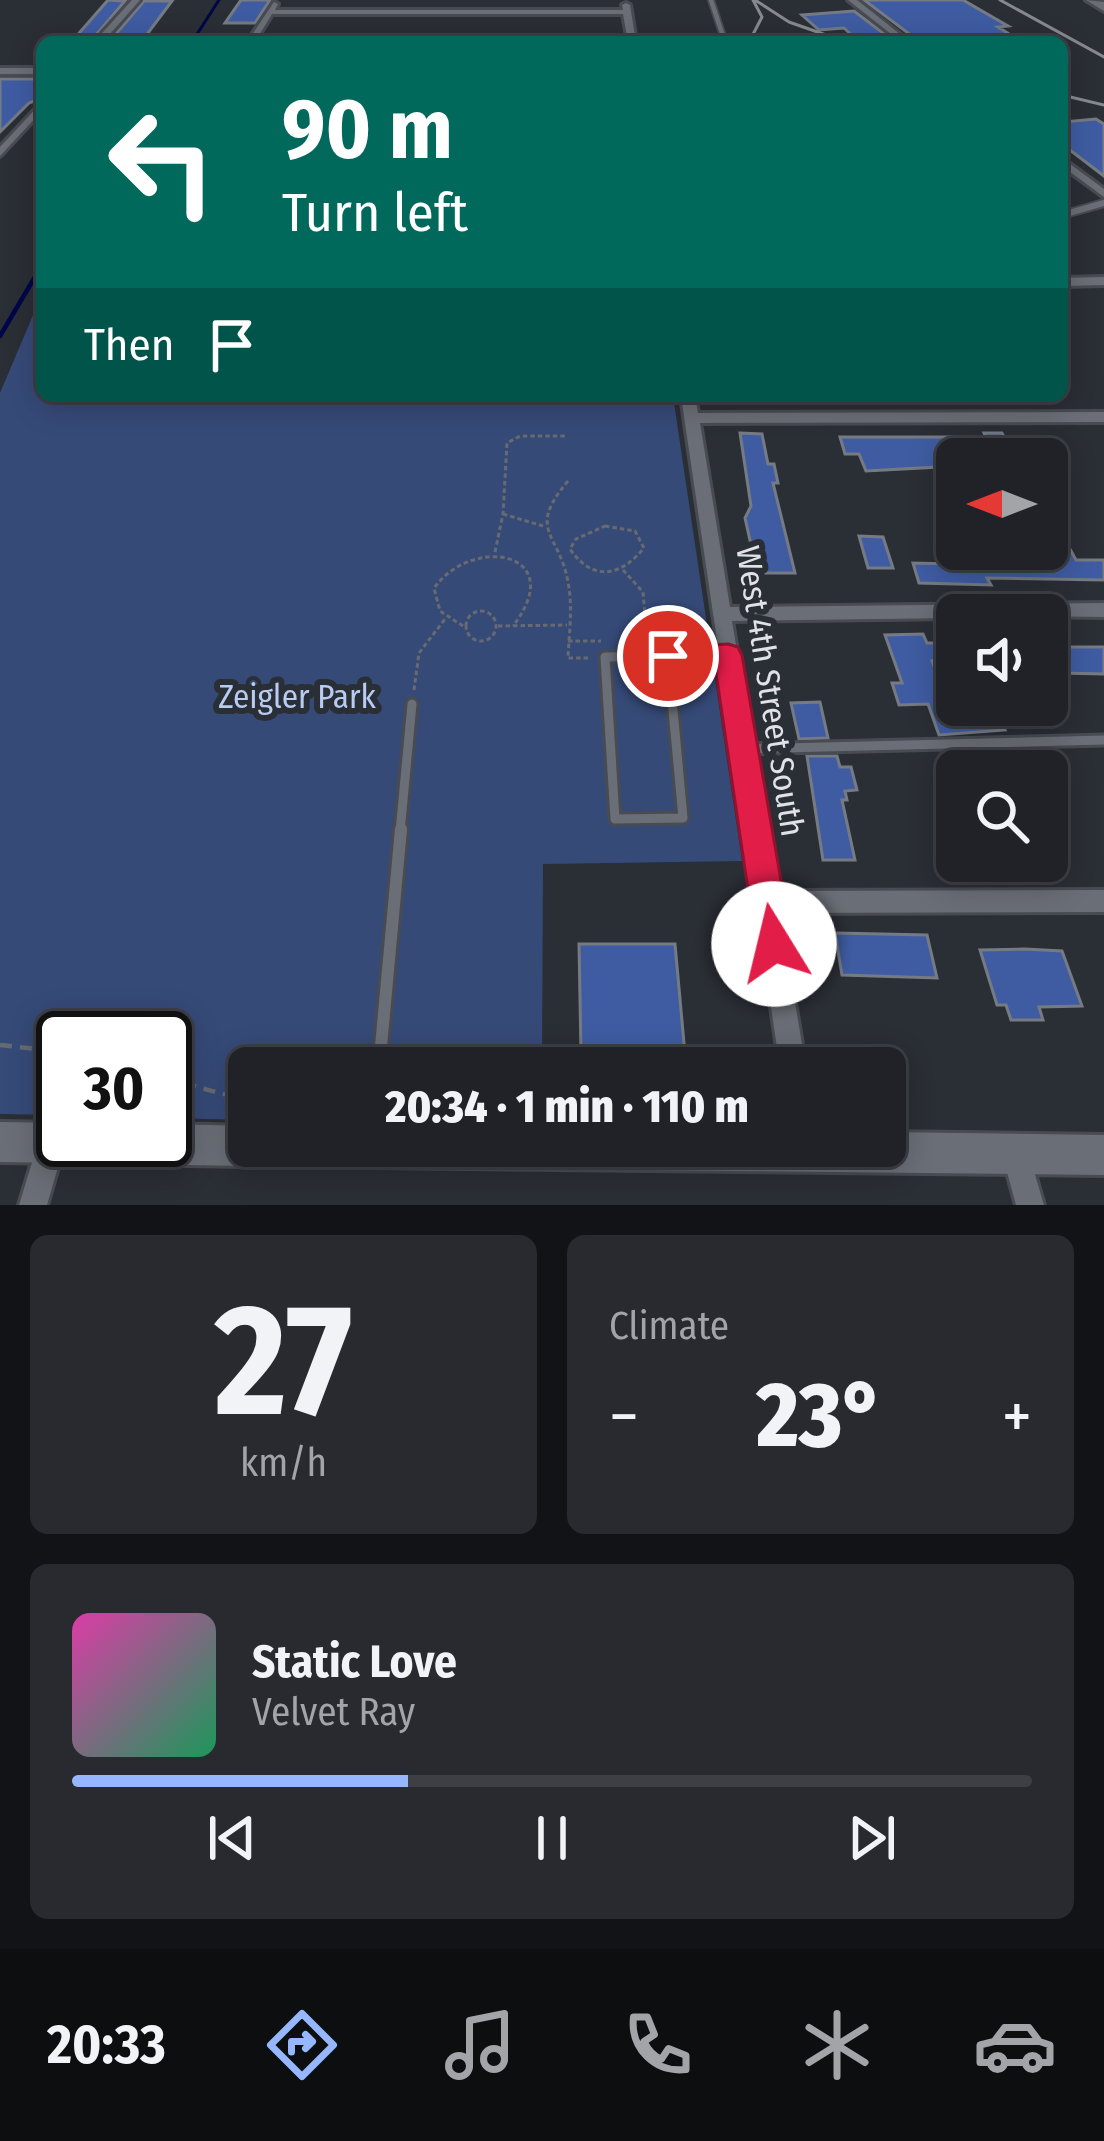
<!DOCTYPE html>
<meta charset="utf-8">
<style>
body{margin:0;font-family:"Fira Sans Condensed",sans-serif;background:#282a30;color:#f1f3f6;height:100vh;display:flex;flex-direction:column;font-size:45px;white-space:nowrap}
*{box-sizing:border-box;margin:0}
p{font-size:39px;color:#a2a4a8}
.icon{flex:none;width:66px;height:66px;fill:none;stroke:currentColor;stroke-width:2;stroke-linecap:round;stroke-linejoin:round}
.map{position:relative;height:1205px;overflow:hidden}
.side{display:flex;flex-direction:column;gap:30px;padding:30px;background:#121316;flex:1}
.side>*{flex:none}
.banner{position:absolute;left:36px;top:36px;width:1032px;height:366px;border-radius:18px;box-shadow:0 6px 30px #0003,0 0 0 3px #3d3f45;background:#00695c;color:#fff;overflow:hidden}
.needle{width:78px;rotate:270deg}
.fabs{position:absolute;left:936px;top:438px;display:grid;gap:24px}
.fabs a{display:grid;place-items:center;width:132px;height:132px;border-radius:18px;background:#202228;box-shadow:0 6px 30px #0003,0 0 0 3px #3d3f45;font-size:60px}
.speed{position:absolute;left:36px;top:1011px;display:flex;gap:24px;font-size:60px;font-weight:700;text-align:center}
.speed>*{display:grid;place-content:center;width:156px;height:156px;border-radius:50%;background:#202228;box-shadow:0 6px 30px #0003,0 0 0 3px #3d3f45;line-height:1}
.speed .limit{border:6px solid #111;border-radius:18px;background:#fff;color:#111}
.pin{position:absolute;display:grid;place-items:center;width:102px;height:102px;color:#fff;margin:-51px;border:6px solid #fff;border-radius:50%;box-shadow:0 3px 12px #0007}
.me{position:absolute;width:132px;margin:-66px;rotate:351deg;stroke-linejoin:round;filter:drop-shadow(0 0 9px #0008)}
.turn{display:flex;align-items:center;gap:42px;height:252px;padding:0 48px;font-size:54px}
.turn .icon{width:156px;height:156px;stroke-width:2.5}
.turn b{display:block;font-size:84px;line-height:102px}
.then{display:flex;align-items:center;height:114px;padding:0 48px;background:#0003;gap:24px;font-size:45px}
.big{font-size:90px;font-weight:800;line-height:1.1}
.side .tile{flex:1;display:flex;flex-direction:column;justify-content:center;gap:18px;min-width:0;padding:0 42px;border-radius:18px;background:#282a30}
.side .dial{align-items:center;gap:0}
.dial b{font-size:156px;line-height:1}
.song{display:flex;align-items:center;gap:36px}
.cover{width:144px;height:144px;border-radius:18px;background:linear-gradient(135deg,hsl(320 70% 55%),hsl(150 70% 35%))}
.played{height:12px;border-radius:6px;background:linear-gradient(90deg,#96b6fd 35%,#3d3f45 35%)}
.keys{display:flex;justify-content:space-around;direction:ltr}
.heat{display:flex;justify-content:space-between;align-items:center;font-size:66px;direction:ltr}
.side .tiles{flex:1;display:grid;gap:30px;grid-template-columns:1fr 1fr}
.tile:last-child{grid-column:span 2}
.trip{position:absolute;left:228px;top:1047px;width:678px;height:120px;border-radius:18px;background:#202228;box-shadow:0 6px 30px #0003,0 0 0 3px #3d3f45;font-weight:800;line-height:120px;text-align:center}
.tab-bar{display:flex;height:192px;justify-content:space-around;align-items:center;background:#0d0e10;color:#a2a4a8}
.tab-bar .icon{width:84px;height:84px}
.tab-bar .on{color:#96b6fd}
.tab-bar b{font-size:54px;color:#f1f3f6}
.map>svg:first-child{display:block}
</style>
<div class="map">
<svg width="1104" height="1205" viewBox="0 0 1104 1205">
<rect width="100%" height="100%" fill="#2a2e35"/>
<path fill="#364a78" d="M42,294V396H673L742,861L543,864L542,1068H249V1120L165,1118V1038H63V1115L0,1114V393Z"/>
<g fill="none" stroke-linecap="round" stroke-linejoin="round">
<path stroke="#010648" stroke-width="3" d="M192,42L219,0"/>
<path stroke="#010648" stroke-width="4.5" d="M0,336L42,265"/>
</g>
<path fill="#3f5ca2" stroke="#767b83" stroke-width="3" d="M108,0L125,1L90,42L73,40Z
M241,0H270L255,23H225Z
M864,0H963L1008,26L998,27L1022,42H920Z
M144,1H172L142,41L109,42Z
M854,11L887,36L856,39L844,28L819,30L802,15Z
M0,79H42V98L29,103L0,132Z
M1096,119L1104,124V176L1062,144V122Z
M740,433L762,434L768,464H774L778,483H773L795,573H765L763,563H755L745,518L751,506Z
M984,433H1002L1015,459H952L937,462L939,467L866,471L859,454H845L840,437H986Z
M859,536L883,537L893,568H868Z
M1047,549H1070L1076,560H1104V580L987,578L991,585L919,583L913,563L957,564L954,557L1050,555Z
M923,634L927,643H943L950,660L932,661L949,705H994L1005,730L939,735L928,704L899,705L892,683H902L885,635Z
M1047,638H1065L1069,647H1104V674L1060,673Z
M820,702L828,738L799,739L791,703Z
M807,756H837L840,767H851L857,790L845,791L847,800H842L855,860H823Z
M935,817H957V877H952Z
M835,933L927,935L937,978L842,975Z
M579,944H675L685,1054H581Z
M1025,949L1062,951L1082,1006L1039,1007L1043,1020H1011L1006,1005H997L980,950Z"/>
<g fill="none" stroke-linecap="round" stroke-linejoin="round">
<defs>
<path id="lane-far3" d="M711,0L725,42"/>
<path id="lane-far2" d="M1062,215L1104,203"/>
<path id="lane-far1" d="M668,656L683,818L615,819L605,657L728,655
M743,749L1104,740
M400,832L412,704"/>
<path id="lane" d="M379,1068L401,829"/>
<path id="street" d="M132,0H140L103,42H94Z
M848,0H857L910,42H901Z
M274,2L278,4L275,10H623L622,5L626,3L630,5L636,42H628L623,14H272L255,42H247Z
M0,68H42V74H0Z
M42,102V111L0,156V147Z
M1062,158L1104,189V197L1062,166Z
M1104,277V285L1062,286V278Z
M681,396H695L698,413L1104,412V422L700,423L730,607L1104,603V617L957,615V618L732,621L777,891L1104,890V912L780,913L806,1068H780Z
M51,1129L61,1133L65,1143L47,1205H19L41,1133Z
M1016,1140L1026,1144L1044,1205H1016L1002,1154L1006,1144Z"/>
<path id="secondary" d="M1086,0L1104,2V11Z
M0,1122L63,1123V1140H165V1124L249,1126V1146H269L263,1160L249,1166L0,1162Z
M885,1132L1104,1135V1175L291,1166L277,1160L271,1146H885Z"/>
</defs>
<use href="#lane-far3" stroke="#484b52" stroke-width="8"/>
<use href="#lane-far2" stroke="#484b52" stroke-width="10"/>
<use href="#lane-far1" stroke="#484b52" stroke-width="15"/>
<use href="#lane" stroke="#484b52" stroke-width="18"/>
<use href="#street" stroke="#484b52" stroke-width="6"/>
<use href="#secondary" stroke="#484b52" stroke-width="6"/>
<path stroke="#676a71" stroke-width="3" stroke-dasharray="4.5 3" stroke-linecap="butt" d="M568,481C526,531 559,532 568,582C573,607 569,633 568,658H591
M503,514L543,526
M605,526L635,531L644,548C620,577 593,582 570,549L576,539Z
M495,552L503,514L507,443L520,436H567
M623,570L643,592L647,639
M466 626a15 15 0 1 1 30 0a15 15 0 1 1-30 0Z
M463,626L440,611L434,588C473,534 570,552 513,626
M498,626L567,625
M568,641H601
M414,690L419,653L445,619"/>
<path stroke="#676a71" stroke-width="4.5" stroke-dasharray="12 8" stroke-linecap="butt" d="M0,1045L63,1052
M165,1078L223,1094H249"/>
<use href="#lane-far3" stroke="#6a6e76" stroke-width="4.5"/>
<use href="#lane-far2" stroke="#6a6e76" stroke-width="6"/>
<use href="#lane-far1" stroke="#6a6e76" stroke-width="9"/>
<use href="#lane" stroke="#6a6e76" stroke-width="12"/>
<use href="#street" fill="#6a6e76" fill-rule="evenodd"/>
<use href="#secondary" fill="#6a6e76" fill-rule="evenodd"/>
<path stroke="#86898f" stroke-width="3" d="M755,0L789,22L846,42
M1000,0L1104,57
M749,42L762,17L753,0
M1062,95L1104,105"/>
</g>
<path fill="#e11d48" stroke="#92132f" stroke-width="3" d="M728,644L738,647L742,655L792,944L786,956L774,961L761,956L756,944L715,666L658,664L653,656L658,648Z"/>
<g text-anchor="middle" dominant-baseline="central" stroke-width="12" stroke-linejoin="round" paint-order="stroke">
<g font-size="33" fill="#e0e2e7" stroke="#2a2e35">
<text transform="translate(770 691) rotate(81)">West 4th Street South</text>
</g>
<g font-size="33" fill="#b8cbf2" stroke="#2a2e35">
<text x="297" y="697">Zeigler Park</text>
</g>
</g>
</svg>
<div class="fabs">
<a><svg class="needle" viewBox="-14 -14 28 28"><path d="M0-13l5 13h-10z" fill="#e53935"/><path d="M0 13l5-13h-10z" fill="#a2a4a8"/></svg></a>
<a><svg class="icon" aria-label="sound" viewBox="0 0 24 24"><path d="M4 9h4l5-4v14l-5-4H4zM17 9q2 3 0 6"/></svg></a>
<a><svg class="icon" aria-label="search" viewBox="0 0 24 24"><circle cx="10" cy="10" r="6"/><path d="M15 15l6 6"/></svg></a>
</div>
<div class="speed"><div class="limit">30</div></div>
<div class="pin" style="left:668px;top:656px;background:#d93025"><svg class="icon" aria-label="arrive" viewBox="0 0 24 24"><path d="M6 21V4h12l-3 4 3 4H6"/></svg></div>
<svg class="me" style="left:774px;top:944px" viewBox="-20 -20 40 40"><circle r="19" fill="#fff"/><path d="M0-13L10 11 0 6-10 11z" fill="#e11d48"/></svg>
<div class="trip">20:34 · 1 min · 110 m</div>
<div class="banner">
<div class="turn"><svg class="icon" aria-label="left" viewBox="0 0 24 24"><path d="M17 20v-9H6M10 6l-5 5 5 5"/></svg><div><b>90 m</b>Turn left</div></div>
<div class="then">Then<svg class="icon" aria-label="arrive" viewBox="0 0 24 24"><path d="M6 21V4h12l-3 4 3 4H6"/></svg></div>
</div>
</div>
<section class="side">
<div class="tiles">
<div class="tile dial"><b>27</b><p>km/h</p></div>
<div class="tile"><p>Climate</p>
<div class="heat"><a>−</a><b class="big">23°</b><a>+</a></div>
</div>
<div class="tile">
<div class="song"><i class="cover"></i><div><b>Static Love</b><p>Velvet Ray</p></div></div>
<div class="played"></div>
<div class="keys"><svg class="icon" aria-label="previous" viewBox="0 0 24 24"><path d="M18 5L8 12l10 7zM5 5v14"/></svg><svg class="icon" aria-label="pause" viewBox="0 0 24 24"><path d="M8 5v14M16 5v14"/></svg><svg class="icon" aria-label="next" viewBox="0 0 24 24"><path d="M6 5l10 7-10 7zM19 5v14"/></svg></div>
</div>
</div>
</section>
<nav class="tab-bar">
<b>20:33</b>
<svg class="icon on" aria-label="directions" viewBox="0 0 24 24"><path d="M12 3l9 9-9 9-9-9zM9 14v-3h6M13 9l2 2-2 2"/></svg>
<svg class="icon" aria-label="music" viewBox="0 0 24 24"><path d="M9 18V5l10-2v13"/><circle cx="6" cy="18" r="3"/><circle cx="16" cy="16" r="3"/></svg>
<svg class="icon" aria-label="phone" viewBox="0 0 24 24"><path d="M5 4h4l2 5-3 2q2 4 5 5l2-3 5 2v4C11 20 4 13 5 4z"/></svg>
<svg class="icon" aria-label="climate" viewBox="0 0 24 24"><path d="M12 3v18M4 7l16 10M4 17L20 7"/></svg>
<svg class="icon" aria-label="car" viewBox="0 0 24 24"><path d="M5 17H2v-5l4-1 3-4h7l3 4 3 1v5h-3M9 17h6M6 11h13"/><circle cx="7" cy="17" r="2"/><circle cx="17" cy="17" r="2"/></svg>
</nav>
